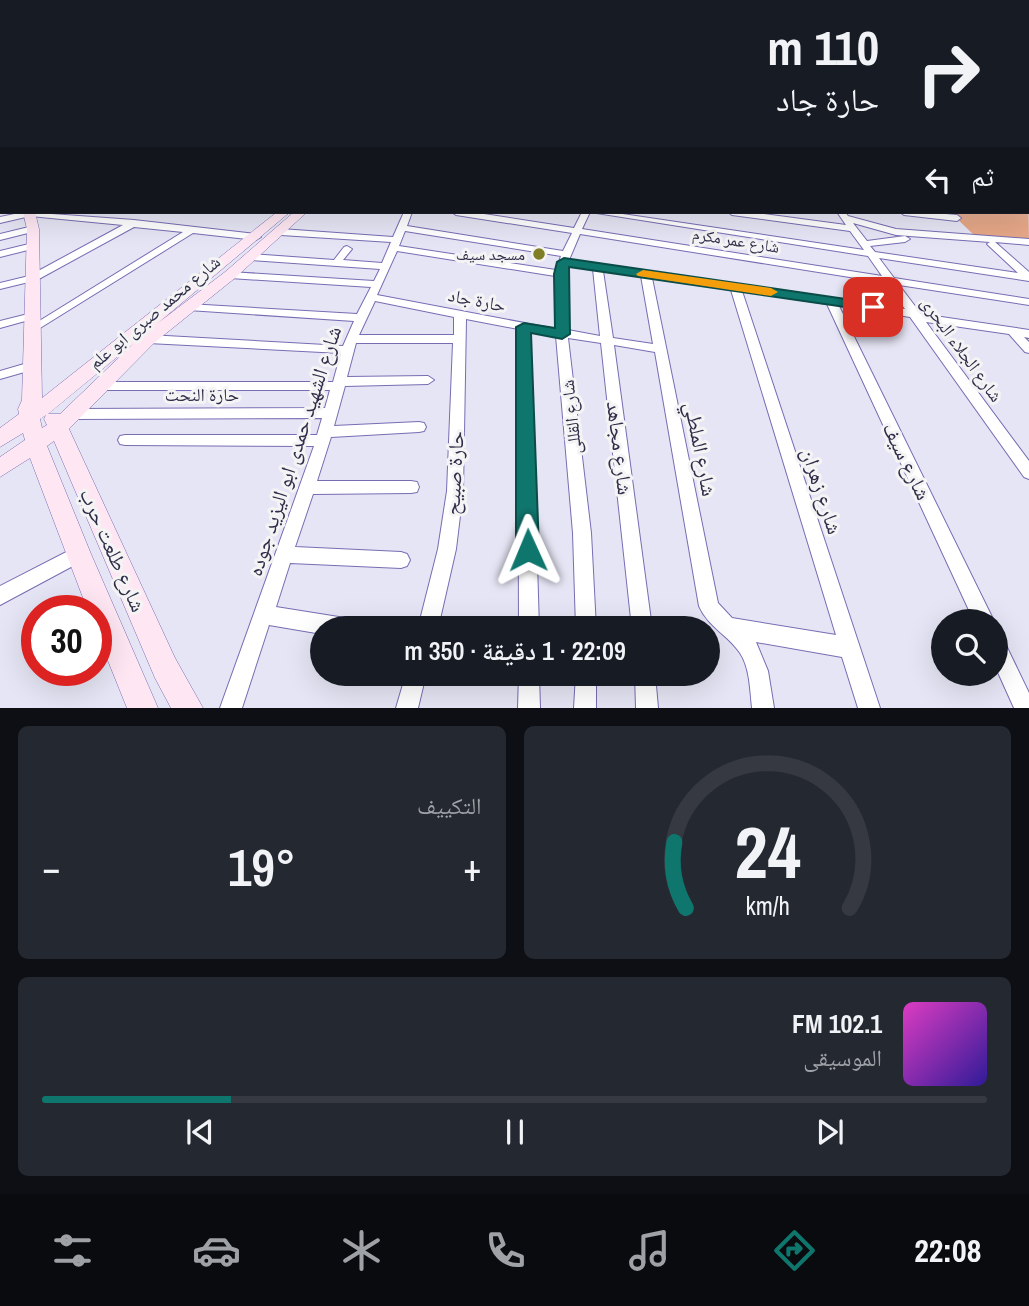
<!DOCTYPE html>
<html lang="ar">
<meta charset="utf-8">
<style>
body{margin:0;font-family:"Archivo Narrow","Noto Naskh Arabic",sans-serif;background:#242831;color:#f1f3f6;direction:rtl;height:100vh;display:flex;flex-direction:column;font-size:26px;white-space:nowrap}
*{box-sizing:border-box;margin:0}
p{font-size:23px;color:#9ea1a6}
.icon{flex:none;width:38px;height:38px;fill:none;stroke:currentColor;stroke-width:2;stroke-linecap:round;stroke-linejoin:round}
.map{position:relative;height:708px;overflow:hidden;direction:ltr}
.sheet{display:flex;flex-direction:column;gap:18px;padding:18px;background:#0d0f14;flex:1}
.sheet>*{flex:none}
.top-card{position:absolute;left:0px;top:0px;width:1029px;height:214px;box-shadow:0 7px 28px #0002;direction:rtl;background:#171b24;color:#f1f3f6;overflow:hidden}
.tools{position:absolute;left:931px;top:609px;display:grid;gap:14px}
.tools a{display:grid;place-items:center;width:77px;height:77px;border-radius:50%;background:#171b24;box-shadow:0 7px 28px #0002;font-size:35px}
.speed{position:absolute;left:21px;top:595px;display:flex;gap:14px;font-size:35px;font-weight:700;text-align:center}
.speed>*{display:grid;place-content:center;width:91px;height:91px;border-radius:50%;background:#171b24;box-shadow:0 7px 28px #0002;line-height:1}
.speed .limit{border:10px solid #d22;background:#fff;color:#111}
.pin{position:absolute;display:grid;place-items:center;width:60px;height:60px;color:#fff;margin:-30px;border-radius:14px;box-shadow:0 4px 10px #0006}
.me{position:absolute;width:77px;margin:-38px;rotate:359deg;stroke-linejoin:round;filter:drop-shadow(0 0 5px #0008)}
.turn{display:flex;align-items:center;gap:24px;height:147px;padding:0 35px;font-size:32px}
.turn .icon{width:91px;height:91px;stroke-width:2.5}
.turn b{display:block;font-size:49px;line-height:60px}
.then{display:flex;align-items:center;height:66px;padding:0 35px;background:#0003;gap:14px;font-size:26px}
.big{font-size:52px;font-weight:600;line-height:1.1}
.sheet .tile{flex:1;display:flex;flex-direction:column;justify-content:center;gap:10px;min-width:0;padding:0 24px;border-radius:10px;background:#242831}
.sheet .dial{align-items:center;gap:0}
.dial svg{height:182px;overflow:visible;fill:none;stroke:#363941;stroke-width:7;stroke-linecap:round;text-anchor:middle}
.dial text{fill:#f1f3f6;stroke:none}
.song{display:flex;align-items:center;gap:21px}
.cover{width:84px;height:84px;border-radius:10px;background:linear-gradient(135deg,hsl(310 70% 55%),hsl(250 70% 35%))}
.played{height:7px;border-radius:4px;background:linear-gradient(90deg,#0f766e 20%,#363941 20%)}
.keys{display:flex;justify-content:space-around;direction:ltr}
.heat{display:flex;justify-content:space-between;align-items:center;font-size:38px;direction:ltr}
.sheet .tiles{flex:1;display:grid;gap:18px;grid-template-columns:1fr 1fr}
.tile:last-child{grid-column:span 2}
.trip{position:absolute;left:310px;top:616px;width:410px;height:70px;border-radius:35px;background:#171b24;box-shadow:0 7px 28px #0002;font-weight:600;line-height:70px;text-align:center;direction:rtl}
.dock{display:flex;height:112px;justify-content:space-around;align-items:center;background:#090b0e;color:#9ea1a6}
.dock .icon{width:49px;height:49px}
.dock .active{color:#0f766e}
.dock b{font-size:32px;color:#f1f3f6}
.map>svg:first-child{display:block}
</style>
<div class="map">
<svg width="1029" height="708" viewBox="0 0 1029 708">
<rect width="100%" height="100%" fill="#e6e5f5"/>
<path fill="#e5a787" d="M1027,124L1029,244L977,238L950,212H1027Z"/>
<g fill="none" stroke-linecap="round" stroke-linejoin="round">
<defs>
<path id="street" d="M2,144V149H0V145Z
M0,163H2V167H0Z
M0,176H2V180H0Z
M0,186H2V190H0Z
M0,202H2V206H0Z
M24,212L134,220L256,234L261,237L256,240L193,233L32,333L28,332L26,330L28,328L183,232L134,227L37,280L0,289V283L29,276L123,225L30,216L0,223V217Z
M404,212H412L407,226L563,251L572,233L456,215L452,212H471L574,228L582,212H609L864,250L850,231L732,215L728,212H748L846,225L837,212H845L848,216L896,229L1029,239V245L995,242L1029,272V281L879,258L894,278L1029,299V305L899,285L921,314L1029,330V338L1024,337L1029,342V353L1025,352L1009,334L926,322L1029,461V479L1024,477L910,317L839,306L994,621H974L827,304L742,291L880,708H858L842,657L756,642L768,671L774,708H752C750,690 750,668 740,653C728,635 708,627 699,606L655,352L614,345L652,628H632L601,343L568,338L591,533L596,628H576L573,533L556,336L530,331L539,628H519L518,329L466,319L463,491L456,549L438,628H418L438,549L447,491L453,343H356L347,377L428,376L434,380L428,384L345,386L334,426L419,422L424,423L426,427L424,431L419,432L331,437L317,481H411L417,482L419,487L417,492L411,493L313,494L295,547L401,552L407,554L410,560L407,566L401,568L290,563L276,607L345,618L352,621L355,628H322V634L269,625L242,708H220L314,446L125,445L120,444L118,440L120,436L125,435H317L322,418L73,419L68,417L66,414L68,411L73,409L325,408L330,390H99L92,386L99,382H333L341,353L148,343L142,339L148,335L343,346L354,321L188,310L183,307L188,304L357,314L371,287L230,278L225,275L230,272L374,281L380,269L251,260L246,257L251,254L334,260L344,247L347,246L352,249L343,260L382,263L391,242L281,235L277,232L281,229L393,237ZM590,212L868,256L882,276L582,229ZM853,223L896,235L990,242L987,244L989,246L1018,273L875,252L870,246L905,242L910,239L905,236L867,241ZM405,231L561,256L556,270L399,246ZM580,234L887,283L905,309L569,260ZM397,251L555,276L556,329L377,295ZM567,265L593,269L600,336L568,330L565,274ZM603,271L641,276L653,344L613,338ZM652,278L731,290L836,635L732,618L718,603ZM375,301L454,317V335H359Z
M900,212H924L957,215L961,218L957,221L904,215Z
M33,226L37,229L36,231L0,240V234Z
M33,243L38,246L36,248L0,257V251Z
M32,313L38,316L36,318L0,328V321Z
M31,362L37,366L35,369L0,379V371Z
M78,546L84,548L87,554L84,560L0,605V586Z
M996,636L1003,639L1029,693V708H1014L996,668Z
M406,674H426L418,708H396Z
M519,674H539L540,708H518Z
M576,674H596V708H574Z
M635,674H655L658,708H636Z"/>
<path id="secondary" d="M0,138L2,139V145L0,144Z
M23,212H35L39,229L42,398L277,212H290L158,323L225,272L294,212H307L235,278L154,343L69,429L175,658L203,708H171L155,678L54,441L47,446L91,554L158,708H127L96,631V611H88L30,458L0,477V457L25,440L23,433L0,447V428L19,414L18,409L22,400L27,229ZM133,344L60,414H48ZM46,415L44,419L47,425L42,428L40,419Z"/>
</defs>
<use href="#street" stroke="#776db3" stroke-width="2"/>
<use href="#secondary" stroke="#776db3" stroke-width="1"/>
<use href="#street" fill="#fff" fill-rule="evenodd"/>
<use href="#secondary" fill="#fee7f2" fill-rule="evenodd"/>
</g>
<linearGradient id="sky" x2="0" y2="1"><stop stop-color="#6abccc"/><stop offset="0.56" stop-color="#f4f3fa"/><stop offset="1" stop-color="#f4f3fa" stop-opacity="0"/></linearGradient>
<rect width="1029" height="223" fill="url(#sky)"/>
<path fill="#0f766e" stroke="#0a4d48" stroke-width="2" d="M564,258L873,303L880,307L873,311L569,267L570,334L562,339L531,333L539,550L536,557L528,560L520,557L516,550V327L524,323L555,328L554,274L557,262Z"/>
<path fill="#f59e0b" d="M643,270L771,288L778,292L771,296L638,276L636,274Z"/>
<circle fill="#807e27" stroke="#f4f4f4" stroke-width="2.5" cx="539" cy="254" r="7"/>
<g text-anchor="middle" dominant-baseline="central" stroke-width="6" stroke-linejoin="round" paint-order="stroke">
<g font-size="16" fill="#302d4a" stroke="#f4f4f4">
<text transform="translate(736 240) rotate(9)">شارع عمر مكرم</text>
</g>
<g font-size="16" fill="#302d4a" stroke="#f4f4f4" text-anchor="end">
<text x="525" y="254">مسجد سيف</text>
</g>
<g font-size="18" fill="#302d4a" stroke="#f4f4f4">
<text transform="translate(477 300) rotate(11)">حارة جاد</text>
<text transform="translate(154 312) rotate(-40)">شارع محمد صبرى ابو علم</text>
<text transform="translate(962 349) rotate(54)">شارع الجلاء البحرى</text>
<text x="202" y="394">حارة النحت</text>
<text transform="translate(571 417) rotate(-96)">شارع القللى</text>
</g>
<g font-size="21" fill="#302d4a" stroke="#f4f4f4">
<text transform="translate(620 448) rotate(83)">شارع مجاهد</text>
<text transform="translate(701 449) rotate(79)">شارع الملطي</text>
<text transform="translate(294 451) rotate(-72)">شارع الشهيد حمدى ابو اليزيد جوده</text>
<text transform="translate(907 461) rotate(64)">شارع سيف</text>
<text transform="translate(454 473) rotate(-87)">حارة صبيح</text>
<text transform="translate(822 491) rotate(72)">شارع زهران</text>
<text transform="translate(113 550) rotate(66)">شارع طلعت حرب</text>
</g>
</g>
</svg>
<div class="tools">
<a><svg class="icon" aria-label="search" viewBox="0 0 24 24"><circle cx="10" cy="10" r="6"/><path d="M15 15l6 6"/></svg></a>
</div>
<div class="speed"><div class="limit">30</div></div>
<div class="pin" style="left:873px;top:307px;background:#d93025"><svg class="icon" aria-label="arrive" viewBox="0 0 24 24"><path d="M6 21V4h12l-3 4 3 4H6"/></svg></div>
<svg class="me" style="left:528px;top:550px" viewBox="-20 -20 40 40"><path d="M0-17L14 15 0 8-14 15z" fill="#0f766e" stroke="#fff" stroke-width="4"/></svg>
<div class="trip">22:09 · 1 دقيقة · 350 m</div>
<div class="top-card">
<div class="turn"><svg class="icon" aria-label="right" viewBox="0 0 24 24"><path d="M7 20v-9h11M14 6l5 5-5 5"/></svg><div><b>110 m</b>حارة جاد</div></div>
<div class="then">ثم<svg class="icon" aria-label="left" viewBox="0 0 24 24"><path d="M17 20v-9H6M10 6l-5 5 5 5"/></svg></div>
</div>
</div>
<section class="sheet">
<div class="tiles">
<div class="tile dial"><svg viewBox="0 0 100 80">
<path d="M14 69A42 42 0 1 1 86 69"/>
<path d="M14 69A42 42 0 0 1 9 40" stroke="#0f766e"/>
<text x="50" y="56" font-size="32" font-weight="700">24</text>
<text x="50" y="72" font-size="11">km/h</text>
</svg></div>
<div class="tile"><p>التكييف</p>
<div class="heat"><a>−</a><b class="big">19°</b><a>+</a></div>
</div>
<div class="tile">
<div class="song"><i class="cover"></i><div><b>102.1 FM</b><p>الموسيقى</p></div></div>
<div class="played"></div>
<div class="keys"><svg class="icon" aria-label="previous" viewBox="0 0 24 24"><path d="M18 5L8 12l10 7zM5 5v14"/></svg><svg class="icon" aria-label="pause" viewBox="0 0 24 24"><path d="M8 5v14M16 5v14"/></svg><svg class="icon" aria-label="next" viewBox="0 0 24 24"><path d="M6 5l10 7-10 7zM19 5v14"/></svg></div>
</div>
</div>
</section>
<nav class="dock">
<b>22:08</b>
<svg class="icon active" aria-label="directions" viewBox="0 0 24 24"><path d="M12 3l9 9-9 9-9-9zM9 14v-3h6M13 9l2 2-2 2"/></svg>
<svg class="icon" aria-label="music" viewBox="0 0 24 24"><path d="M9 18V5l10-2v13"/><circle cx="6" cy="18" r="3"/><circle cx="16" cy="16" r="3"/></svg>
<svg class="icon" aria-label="phone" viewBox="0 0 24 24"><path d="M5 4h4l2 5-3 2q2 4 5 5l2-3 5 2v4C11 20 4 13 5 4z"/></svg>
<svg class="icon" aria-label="climate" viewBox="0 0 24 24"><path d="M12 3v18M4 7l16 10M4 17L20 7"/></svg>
<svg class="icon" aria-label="car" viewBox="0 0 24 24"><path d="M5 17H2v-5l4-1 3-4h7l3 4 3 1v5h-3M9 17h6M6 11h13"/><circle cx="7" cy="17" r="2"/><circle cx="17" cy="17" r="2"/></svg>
<svg class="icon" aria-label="filters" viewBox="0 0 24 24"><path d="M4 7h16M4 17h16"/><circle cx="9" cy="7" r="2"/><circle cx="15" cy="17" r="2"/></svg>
</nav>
